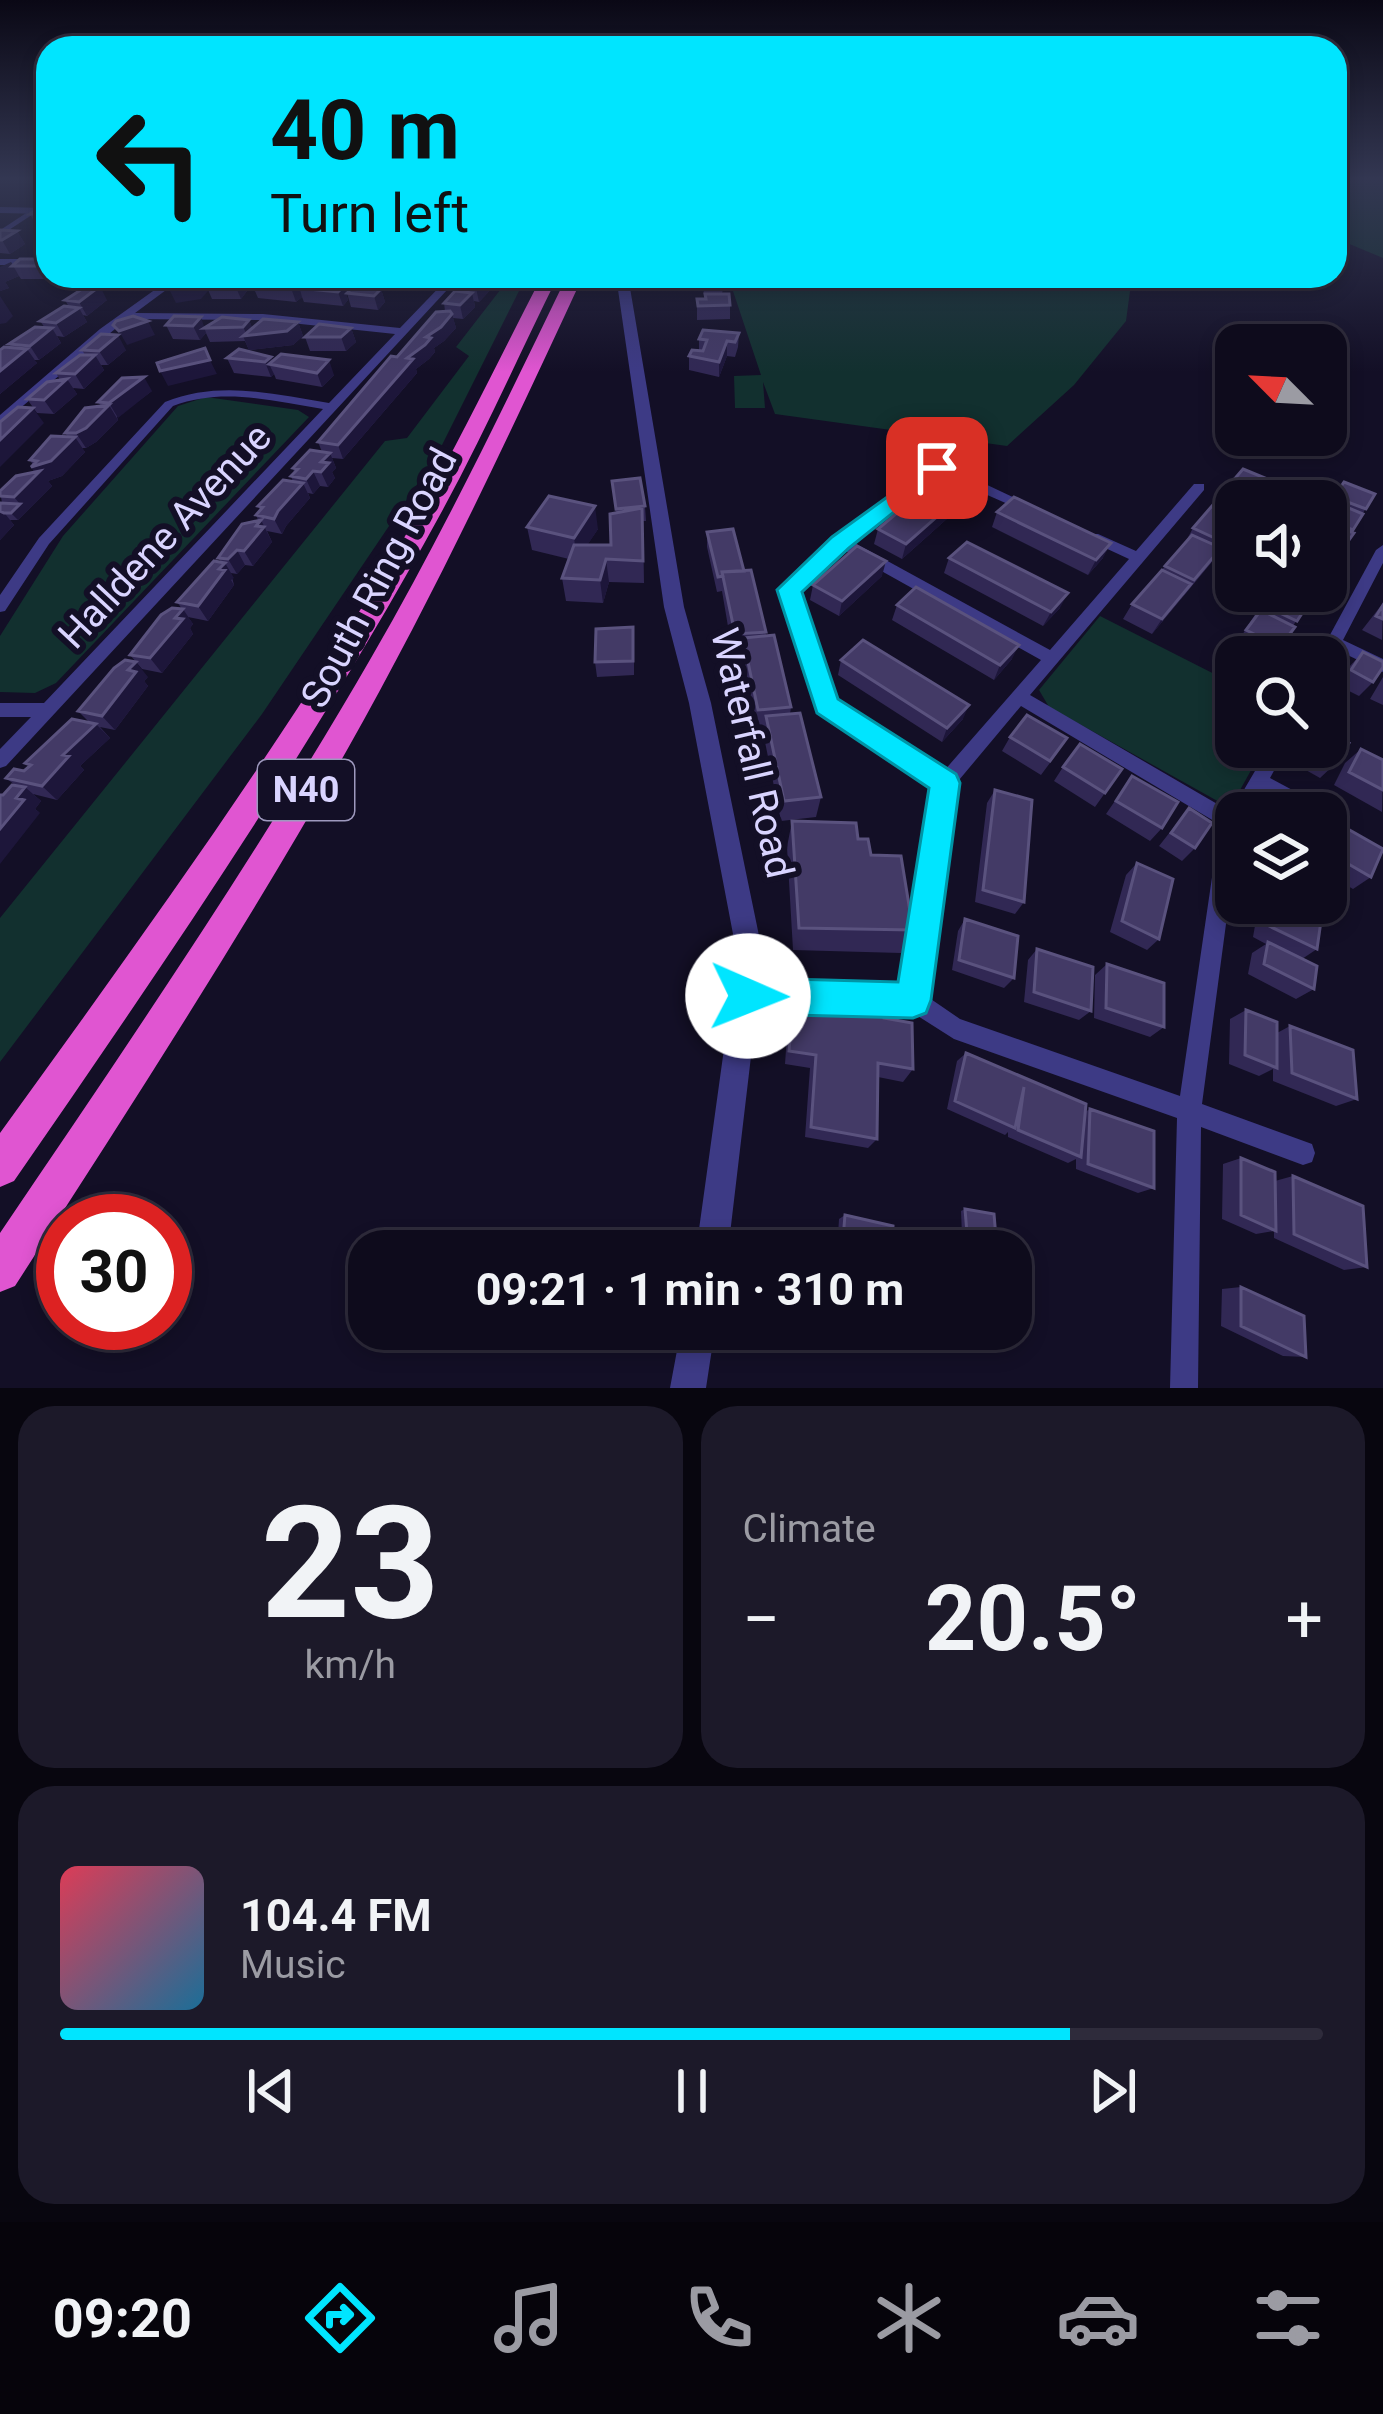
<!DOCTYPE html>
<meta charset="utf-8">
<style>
body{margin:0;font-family:Roboto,sans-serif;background:#1c1929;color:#f1f3f6;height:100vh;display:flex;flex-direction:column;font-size:45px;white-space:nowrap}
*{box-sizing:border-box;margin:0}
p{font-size:39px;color:#9b9ba3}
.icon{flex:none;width:66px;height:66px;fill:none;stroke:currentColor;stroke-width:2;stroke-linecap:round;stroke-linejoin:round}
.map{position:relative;height:1388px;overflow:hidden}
.drawer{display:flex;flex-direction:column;gap:18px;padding:18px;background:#08060f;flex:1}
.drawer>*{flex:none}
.top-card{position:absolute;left:36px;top:36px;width:1311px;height:252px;border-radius:36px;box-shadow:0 6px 18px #0003,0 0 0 3px #2e2b3b;background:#00e5ff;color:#111;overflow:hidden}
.needle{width:78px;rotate:294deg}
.controls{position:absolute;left:1215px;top:324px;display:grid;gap:24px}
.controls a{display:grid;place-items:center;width:132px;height:132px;border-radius:24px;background:#0e0b1c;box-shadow:0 6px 18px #0003,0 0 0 3px #2e2b3b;font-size:60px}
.speed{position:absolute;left:36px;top:1194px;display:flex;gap:24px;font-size:60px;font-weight:700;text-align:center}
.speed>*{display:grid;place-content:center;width:156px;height:156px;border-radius:50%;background:#0e0b1c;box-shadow:0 6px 18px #0003,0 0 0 3px #2e2b3b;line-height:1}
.speed .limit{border:18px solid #d22;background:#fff;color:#111}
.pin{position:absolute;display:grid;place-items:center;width:102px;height:102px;color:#fff;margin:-51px;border-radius:24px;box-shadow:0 6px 18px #0006}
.me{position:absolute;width:132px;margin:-66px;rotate:91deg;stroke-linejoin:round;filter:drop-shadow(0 0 9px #0008)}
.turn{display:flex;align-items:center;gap:42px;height:252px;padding:0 36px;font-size:54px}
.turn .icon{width:156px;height:156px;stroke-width:2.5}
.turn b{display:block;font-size:84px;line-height:102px}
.big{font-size:90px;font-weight:700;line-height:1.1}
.drawer .tile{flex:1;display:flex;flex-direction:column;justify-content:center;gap:18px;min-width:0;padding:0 42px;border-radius:36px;background:#1c1929}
.drawer .dial{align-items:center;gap:0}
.dial b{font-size:156px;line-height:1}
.song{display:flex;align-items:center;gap:36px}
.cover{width:144px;height:144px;border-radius:18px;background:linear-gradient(135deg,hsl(350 70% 55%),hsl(200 70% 35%))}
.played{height:12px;border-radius:6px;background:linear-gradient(90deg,#00e5ff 80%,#2e2b3b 80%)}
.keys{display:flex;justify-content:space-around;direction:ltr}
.heat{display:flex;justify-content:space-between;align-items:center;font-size:66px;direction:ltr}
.drawer .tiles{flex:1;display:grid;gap:18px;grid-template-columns:1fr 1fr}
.tile:last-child{grid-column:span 2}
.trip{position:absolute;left:348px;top:1230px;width:684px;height:120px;border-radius:36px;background:#0e0b1c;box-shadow:0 6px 18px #0003,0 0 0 3px #2e2b3b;font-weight:700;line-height:120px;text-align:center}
.tab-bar{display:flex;height:192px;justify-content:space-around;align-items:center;background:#06040b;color:#9b9ba3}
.tab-bar .icon{width:84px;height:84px}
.tab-bar .on{color:#00e5ff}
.tab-bar b{font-size:54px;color:#f1f3f6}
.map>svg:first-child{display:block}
</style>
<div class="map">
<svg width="1383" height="1388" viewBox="0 0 1383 1388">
<rect width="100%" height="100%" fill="#130f26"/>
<path fill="#12302f" d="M1335,178H1383V258L1335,238Z
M511,276L526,277L437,455L262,714L0,1062V918L385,441L407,438L469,356L456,347Z
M728,276H1132L1126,321L1074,385L1007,446L775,414L763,382L765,408H735L734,376L761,375Z
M206,397L298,410L309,417L56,683L35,693L0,692V636L63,536L178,406Z
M1100,616L1236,685V747H1264L1230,808L1049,707L1039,690Z"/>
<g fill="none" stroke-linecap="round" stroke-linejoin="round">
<path stroke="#3d3a85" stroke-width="4.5" d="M0,233L32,212"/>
<path fill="#3d3a85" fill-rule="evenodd" d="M0,207L48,208V214L0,213Z
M0,259H48V265H0Z
M174,276H185L135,313L263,314L400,328L450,276H460L6,766L0,768V749L31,717H0V703H44L323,409C272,401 223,387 173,406L49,544L5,611L0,612V595L39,538L165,402C220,380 273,394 329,403L395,334L263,320L127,319L0,425V415L100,329Z
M932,464L947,466L1038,509L1036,512H1026L935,472L851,541L1050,650L1129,559L1088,540V534H1098L1136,551L1194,484H1204V490L1030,695L1231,812L1269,747H1287L1270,778L1324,807L1326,813H1300L1262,791L1250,813H1236V849L1202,1104L1312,1144L1315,1153L1312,1162L1303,1165L1201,1127L1198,1388H1170L1177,1118L954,1039L910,1011L748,1007L740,1004L737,996L740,988L748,985L904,989L935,786L821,711L782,590C793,569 908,477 932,464ZM842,549L1041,660L943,772L834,702L796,590ZM1021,706L1224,827L1216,850L1180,1096L960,1019L925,995L954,786Z
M1383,545V563L1343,640L1383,659V672L1337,650L1332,661L1326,663V657H1318L1376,550Z"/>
<path fill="#3d3a85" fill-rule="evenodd" d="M616,276H628L684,607L711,703L763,955L728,1251H696L737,955L689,703L664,607Z
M681,1329H715L706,1388H670Z"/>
<path fill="#e055d1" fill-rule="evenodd" d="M542,276H558C519,355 483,436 441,513C314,745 164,964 14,1181L0,1187V1133C139,941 279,748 401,543C453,456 496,365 542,276Z
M567,276H583C509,436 434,596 347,750C243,933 129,1109 15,1286L0,1292V1233C128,1044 257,855 371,658C443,534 505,404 567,276Z"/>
</g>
<path fill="#312854" d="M35,178H48V185L40,186Z
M48,203V227H37L30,214Z
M0,230L17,231L25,244L10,254L0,253Z
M48,259V276H75L68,282L54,283L52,279H21L19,276L5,282L9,288L0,291L11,262L13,265Z
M79,276H109L106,278L81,279Z
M119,276H147L145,278H120Z
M208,276H219L217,277L247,291L241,299H212L206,285L211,279Z
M379,276H414V278L407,284L379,278Z
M701,276H717L723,288L722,294L730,305V319L697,320V299H705Z
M252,284L300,288L344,286L348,300L343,306L304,302L302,297L296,302L258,298Z
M463,286H494L479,302L474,301L475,307L463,319L453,318L456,328L444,341L434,348L435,352L429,359L416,369L417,373L343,459L332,458L336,468L332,472L335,478L328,487L320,486L313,494L308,493L310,498L286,526L282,534L267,531L272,542L253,566L245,565L237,574L231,573L234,585L208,621L188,617L193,624L190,628L193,634L162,673L142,669L130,655L182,609L177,602L221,562L218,558L258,520L256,515L260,510L258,506L293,482L291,476L294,472L293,468L322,452L318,442L397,357L445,311L444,303L464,292Z
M381,289L385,302L378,310L351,307L347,293Z
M65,300H107L87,316L83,315L87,322L64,337L57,336L61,343L39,360H34L37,363L0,394V350L12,348L9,344L45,328L40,321L69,307Z
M174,316L205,327L249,320L252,328L298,322L303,336L293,345L249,350L245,341L210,342L206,333L200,340L173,339L166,325Z
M351,328L356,342L346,351H310L305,337Z
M739,333L738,347L735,357L727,356L719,377L689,370V356L699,351V339Z
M82,350H126L108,365H101L104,370L84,389L73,388L77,394L54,414L37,413L27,399L60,380L56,373L85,355Z
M271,357L273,361L334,375L322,387L276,379L274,374L271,377L234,373L227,358Z
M152,391L117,417L118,420L96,442L86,448H82L85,452L62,476L48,481L52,486L18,520H10L14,525L0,540L2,503L0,491L34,472L33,465L30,460L68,437L65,433L101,406L98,402Z
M612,481L645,506L646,521H643L644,583L609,582L603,603L566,601L562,578L569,559L532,550L527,527L598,529L587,545H611L616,513Z
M1344,482L1375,494L1351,532L1354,533L1326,575V507Z
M977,492L902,559L874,544L878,529Z
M1220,496L1236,501V526L1219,547L1211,563L1152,634L1123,619L1132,604L1185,543L1193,528Z
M997,512L1103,558L1088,575L992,527Z
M707,532L744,571L791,707L790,714L821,797L816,817L781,821L764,737V730L755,731L742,656H733L722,591L717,592L707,547Z
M949,558L1060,608L1043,626L944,573Z
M882,576L839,616L810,600L813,585Z
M1270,591H1315L1293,626L1295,627L1276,652L1277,657H1236V667L1225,662Z
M1383,603L1382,640L1362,630Z
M897,605L1012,659L994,680L892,620Z
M634,642V675L597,677L595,662Z
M1363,652L1373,682L1359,696L1337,685L1349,667Z
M841,660L963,719L942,742L838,675Z
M148,677L144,681L148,686L115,730L100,727L110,738L80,766L84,770L57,800L33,794L41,801L35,809L40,813L3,795L15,785L6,778L24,771L29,767L25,763L89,722L78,711Z
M1383,677V705L1370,699Z
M1010,737L1058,752L1041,775L1002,751Z
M1309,747H1326L1335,764L1320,778L1297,765Z
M1361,749L1383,760L1382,812L1334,785L1345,763Z
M1063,767L1122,769L1095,807L1054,781Z
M1132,776L1162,828L1150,841L1106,814Z
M995,790L1024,902L1015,914L975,902L987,803Z
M1189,808L1195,848L1182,861L1159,846Z
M1332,820L1371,877L1353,889L1326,873V825Z
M792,821L858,839L871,855L913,930L901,953L793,950L787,847Z
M1137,863L1159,939L1147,950L1110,932L1126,875Z
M1259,903H1314L1317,949L1302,959L1314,989L1296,999L1248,974L1252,953L1266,944L1253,937Z
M965,919L1014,978L1004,988L952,970L958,931Z
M1037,949L1091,1011L1079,1020L1024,1002L1028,960Z
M1107,964L1164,1027L1150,1037L1094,1018L1095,975Z
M794,992L884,1018L913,1069L903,1082L878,1077L877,1139L868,1148L805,1137L810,1068L785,1064L789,1006Z
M1246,1010L1277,1033L1290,1026L1357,1099L1336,1106L1273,1081V1069L1259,1076L1229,1064L1230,1019Z
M966,1053L1085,1112L1090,1109L1154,1188L1138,1193L1076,1169V1159L1068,1163L1008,1137V1132L1005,1135L947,1109L957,1061Z
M1241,1158L1275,1181L1293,1176L1367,1267L1344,1270L1274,1238V1231L1256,1234L1222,1219L1223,1164Z
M965,1209L996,1238L990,1240L962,1235L961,1211Z
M845,1215L892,1251H837L839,1219Z
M1241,1287L1306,1357L1283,1356L1221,1326L1222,1289Z"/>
<path fill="#1d163a" d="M17,231L25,244L10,254L2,240Z
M11,262L19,276L5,282L9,288L0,291V267Z
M405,276H414V278L407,284Z
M488,276H492L494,286L479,302L476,288Z
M241,277L247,291L241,299L235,285Z
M201,278L208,291L201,299L176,303L169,289Z
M298,282L302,297L296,302L291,288Z
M100,286L107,300L87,316L79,302Z
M344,286L348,300L343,306L338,292Z
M381,289L385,302L378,310L374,296Z
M472,293L475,307L463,319L460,305Z
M0,296L13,316L6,323L0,324Z
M79,308L87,322L64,337L56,323Z
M452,314L456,328L444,341L434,348L435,352L429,359L416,369L417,373L343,459L338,445L426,337Z
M201,317L206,333L200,340L193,326Z
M249,320L255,334L298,322L303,336L293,345L249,350L243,336L247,335L243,327Z
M148,321L155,335L127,345L119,331Z
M52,328L61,343L39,360L30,346Z
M351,328L356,342L346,351L341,337Z
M118,335L126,350L108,365L99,351Z
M727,341V356L719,377V362Z
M27,349L37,363L0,394V371Z
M95,355L104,370L84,389L75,374Z
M271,357L275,365L269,364L274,374L271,377L265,362Z
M210,360L217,374L168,386L160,371Z
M329,360L334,375L322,387L317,373Z
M144,377L152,391L118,418L109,403Z
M67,379L77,394L54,414L44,400Z
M109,405L118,420L96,442L86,448L76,433Z
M33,408L44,423L0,467V440Z
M75,437L85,452L62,476L48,481L52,486L18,520L11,513L20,504L14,497L36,475L31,467Z
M330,453L336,468L332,472L335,478L328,487L321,472V462Z
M313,471L320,486L313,494L306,479Z
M982,477L977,492L902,559L906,544Z
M303,483L310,498L286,526L282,534L274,519L278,511Z
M595,506L598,529L577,561L574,538Z
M2,510L14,525L0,540V512Z
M261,520L272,542L253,566L244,551L256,526Z
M1111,543L1103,558L1088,575L1096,560Z
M237,550L245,565L237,574L228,559Z
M606,559L609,582L603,603L600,580Z
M886,561L882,576L839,616L842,601Z
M225,563L234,578L231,580L234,585L208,621L198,606Z
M1191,584L1181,599L1152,634L1162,619Z
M1068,593L1060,608L1043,626L1051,612Z
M183,609L193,624L190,628L193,634L162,673L150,658L175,618Z
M1019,645L1012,659L994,680L1000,665Z
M136,662L148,677L144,681L148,686L115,730L102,716L128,670Z
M969,705L963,719L942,742L947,728Z
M96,724L110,738L80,766L84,770L57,800L42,786L63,755Z
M25,787L41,801L35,809L40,813L0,864V829L16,798Z"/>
<path fill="#433a66" stroke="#5a527e" stroke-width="3" d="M46,203H48V211L43,214H30Z
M0,230L17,231L2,240H0Z
M20,259H48V266H12Z
M171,276L201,278L195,286L169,289L174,284H165Z
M470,276H488L476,288L463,286Z
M212,277H241L235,285H206Z
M720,277L723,288L705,289L703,278Z
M266,278L298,282L291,288L252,284Z
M313,282L344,286L338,292L299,288Z
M90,284L100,286L79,302L65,300Z
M354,286L381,289L374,296L347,293Z
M455,291L472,293L460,305L444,303Z
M705,294H729L730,305L698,306L697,299H706Z
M64,306L79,308L56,323L40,321Z
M450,311L452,314L441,327L426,337L431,338L425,345L407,358L413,359L338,445L318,442L391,356L397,357L436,312Z
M133,316L148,321L119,331L113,325L116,321Z
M174,316L201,317L193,326L166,325Z
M222,317L249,320L243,327L204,328Z
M263,319L298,322L287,331L243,336Z
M319,324L351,328L341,337H305Z
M35,327L52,328L30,346L9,344Z
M703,330L739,333L735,342L727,341L719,362L689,356L692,350L703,351L707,340L699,339Z
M101,334L118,335L99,351L82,350Z
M4,347L27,349L0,371V350Z
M205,348L210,360L160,371L157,363Z
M239,349L271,357L265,362L227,358Z
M281,354L329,360L317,373L269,364Z
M80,355H95L75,374L56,373Z
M144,377L109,403L98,402L122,378Z
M67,379L44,400L27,399L47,382Z
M109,405L86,428L76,433H65L85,408Z
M18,407L33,408L0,440V422Z
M51,436L75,437L51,461L31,467L37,461L30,460Z
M310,450L330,453L321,462L329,463L321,472L313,471L306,479L291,476L298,469L293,468Z
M954,465L982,477L906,544L878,529Z
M1243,469L1270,480L1253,501H1236V503L1220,496Z
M40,471L14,497L0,496V491L16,476Z
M640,478L645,506L616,509L612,481Z
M283,480L303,483L278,511L274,519L256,515L263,507L258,506Z
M1344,482L1375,494L1366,509L1334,497Z
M549,496L595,506L574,538L527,527Z
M1014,497L1111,543L1096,560L997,512Z
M1218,499L1236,507V523L1221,541L1193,528Z
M1332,501L1363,514L1353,530L1326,519V510Z
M0,503L20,504L11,513H4L0,511Z
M642,508L643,561L606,559L600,580L562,578L574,545H611L610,514Z
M261,520L256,526L264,527L244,551L237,550L228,559L218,558L242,524Z
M1326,522L1354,533L1342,550L1326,543Z
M733,529L744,571L722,572L723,576L718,577L707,532Z
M1192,535L1221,548L1194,580L1165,566Z
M967,542L1068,593L1051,612L949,558Z
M857,546L886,561L842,601L813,585Z
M1326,549L1340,555L1328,573L1326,572Z
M214,561L225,563L219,569L225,570L198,606L177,602Z
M751,570L766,632L735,634L722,572Z
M1162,570L1191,584L1162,619L1132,604Z
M916,587L1019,645L1000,665L897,605Z
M1273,591H1287L1310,601L1297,621L1263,605Z
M1383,605V619L1376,616Z
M172,608L183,609L175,618L183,619L150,658L130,655L161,615Z
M1261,610L1295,627L1280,647L1246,630Z
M633,627V661L595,662L596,629Z
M774,635L791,707L758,710L743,638Z
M1244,637L1279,653L1277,657H1257L1236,647Z
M863,640L969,705L947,728L841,660Z
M1363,652L1383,662V667L1373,682L1351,670Z
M125,660L136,662L128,670L136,672L102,716L78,711L114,668Z
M800,713L821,797L784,801L766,716Z
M1027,715L1067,738L1050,761L1010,737Z
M72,719L96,724L63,755L69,756L42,786L6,778L14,769L24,771L31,765L25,763Z
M1326,730L1349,743L1335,764L1312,751L1314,747H1326Z
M1080,744L1122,769L1105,793L1063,767Z
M1361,749L1383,760V790L1349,772Z
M1132,776L1178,802L1162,828L1116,801Z
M12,785L25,787L16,798L24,800L0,829V795H3Z
M995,790L1032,800L1024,902L983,890Z
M1292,800L1314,813H1283Z
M1189,808L1212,823L1195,848L1171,833Z
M1332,820L1383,849L1371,877L1326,851V832Z
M792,821L856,823L858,839H868L871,855L901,856L913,930L799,928Z
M1137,863L1173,879L1159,939L1122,921Z
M1273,903H1314L1323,907L1317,949L1269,926Z
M965,919L1018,936L1014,978L959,960Z
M1268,942L1317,966L1314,989L1264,964Z
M1037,949L1093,967L1091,1011L1034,992Z
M1107,964L1164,983V1027L1106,1008Z
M794,992L884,1006V1018L912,1023L913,1069L878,1063L877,1139L811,1127L816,1055L789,1051Z
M1246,1010L1277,1022V1068L1245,1055Z
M1290,1026L1353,1050L1357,1099L1292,1073Z
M966,1053L1086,1104L1081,1157L1018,1130L1024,1087L1015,1128L955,1101Z
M1090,1109L1154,1131V1188L1088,1164Z
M1241,1158L1275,1172L1276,1231L1241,1215Z
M1293,1176L1363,1206L1367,1267L1294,1234Z
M965,1209L994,1214L996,1238L967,1233Z
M845,1215L893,1226L892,1251H842Z
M1241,1287L1304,1316L1306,1357L1241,1326Z"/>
<linearGradient id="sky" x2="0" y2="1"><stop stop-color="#0a0815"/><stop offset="0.48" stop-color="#333752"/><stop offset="1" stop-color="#333752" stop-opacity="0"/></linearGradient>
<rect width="1383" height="372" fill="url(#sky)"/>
<path fill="#00e5ff" stroke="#0095a6" stroke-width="3" d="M937,461L947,468L944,472L849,548L802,592L838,699L956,774L960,783L931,1000L926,1013L913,1018L748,1014L735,1009L730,996L735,983L748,978L898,982L929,788L817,713L777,590L832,537Z"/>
<g text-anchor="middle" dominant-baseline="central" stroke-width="12" stroke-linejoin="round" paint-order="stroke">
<rect fill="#130f26" stroke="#9e99be" stroke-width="3" x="258" y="760" width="96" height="60" rx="9"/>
<g font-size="36" font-weight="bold" fill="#d9d4ff">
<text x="306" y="790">N40</text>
</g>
<g font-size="39" fill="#d9d4ff" stroke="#130f26">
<text transform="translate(165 536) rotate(-47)">Halldene Avenue</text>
<text transform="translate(379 578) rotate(-62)">South Ring Road</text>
<text transform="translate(752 753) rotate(77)">Waterfall Road</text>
</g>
</g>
</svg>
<div class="controls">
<a><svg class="needle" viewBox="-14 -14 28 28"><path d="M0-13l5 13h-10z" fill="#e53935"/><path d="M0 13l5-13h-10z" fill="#9b9ba3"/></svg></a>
<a><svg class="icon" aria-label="sound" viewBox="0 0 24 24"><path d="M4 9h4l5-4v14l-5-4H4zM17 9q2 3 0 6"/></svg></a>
<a><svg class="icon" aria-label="search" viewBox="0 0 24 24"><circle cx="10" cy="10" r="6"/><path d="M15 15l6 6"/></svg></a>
<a><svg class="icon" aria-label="layers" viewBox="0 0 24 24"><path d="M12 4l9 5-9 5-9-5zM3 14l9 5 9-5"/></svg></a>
</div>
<div class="speed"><div class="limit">30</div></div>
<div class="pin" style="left:937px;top:468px;background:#d93025"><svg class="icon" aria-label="arrive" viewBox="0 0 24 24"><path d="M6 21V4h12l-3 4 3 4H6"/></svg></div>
<svg class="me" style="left:748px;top:996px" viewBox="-20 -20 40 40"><circle r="19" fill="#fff"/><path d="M0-13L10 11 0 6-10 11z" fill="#00e5ff"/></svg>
<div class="trip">09:21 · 1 min · 310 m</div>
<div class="top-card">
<div class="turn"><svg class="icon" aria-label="left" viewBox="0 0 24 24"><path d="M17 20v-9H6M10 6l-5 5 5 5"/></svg><div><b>40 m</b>Turn left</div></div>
</div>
</div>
<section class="drawer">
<div class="tiles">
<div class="tile dial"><b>23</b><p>km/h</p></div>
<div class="tile"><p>Climate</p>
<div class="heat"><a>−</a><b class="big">20.5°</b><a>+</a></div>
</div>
<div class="tile">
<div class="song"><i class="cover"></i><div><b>104.4 FM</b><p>Music</p></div></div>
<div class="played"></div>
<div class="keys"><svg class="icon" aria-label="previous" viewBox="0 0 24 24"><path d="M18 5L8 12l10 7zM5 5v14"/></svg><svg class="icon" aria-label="pause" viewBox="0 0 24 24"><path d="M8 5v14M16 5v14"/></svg><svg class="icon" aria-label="next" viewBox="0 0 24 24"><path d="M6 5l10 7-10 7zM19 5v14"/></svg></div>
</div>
</div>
</section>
<nav class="tab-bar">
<b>09:20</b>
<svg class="icon on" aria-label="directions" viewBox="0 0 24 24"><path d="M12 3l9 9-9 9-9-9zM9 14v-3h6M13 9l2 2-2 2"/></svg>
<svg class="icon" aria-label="music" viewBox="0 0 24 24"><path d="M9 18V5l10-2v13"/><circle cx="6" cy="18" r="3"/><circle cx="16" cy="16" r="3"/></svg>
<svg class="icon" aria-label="phone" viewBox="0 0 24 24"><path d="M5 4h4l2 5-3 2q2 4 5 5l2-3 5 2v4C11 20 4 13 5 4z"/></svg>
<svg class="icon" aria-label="climate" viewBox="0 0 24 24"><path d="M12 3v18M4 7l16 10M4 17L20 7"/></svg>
<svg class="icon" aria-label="car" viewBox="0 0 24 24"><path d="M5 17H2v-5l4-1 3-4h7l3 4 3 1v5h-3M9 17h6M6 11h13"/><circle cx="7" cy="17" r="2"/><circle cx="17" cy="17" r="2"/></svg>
<svg class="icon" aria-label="filters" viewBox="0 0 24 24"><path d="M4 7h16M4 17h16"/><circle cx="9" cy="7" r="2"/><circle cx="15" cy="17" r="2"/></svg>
</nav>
